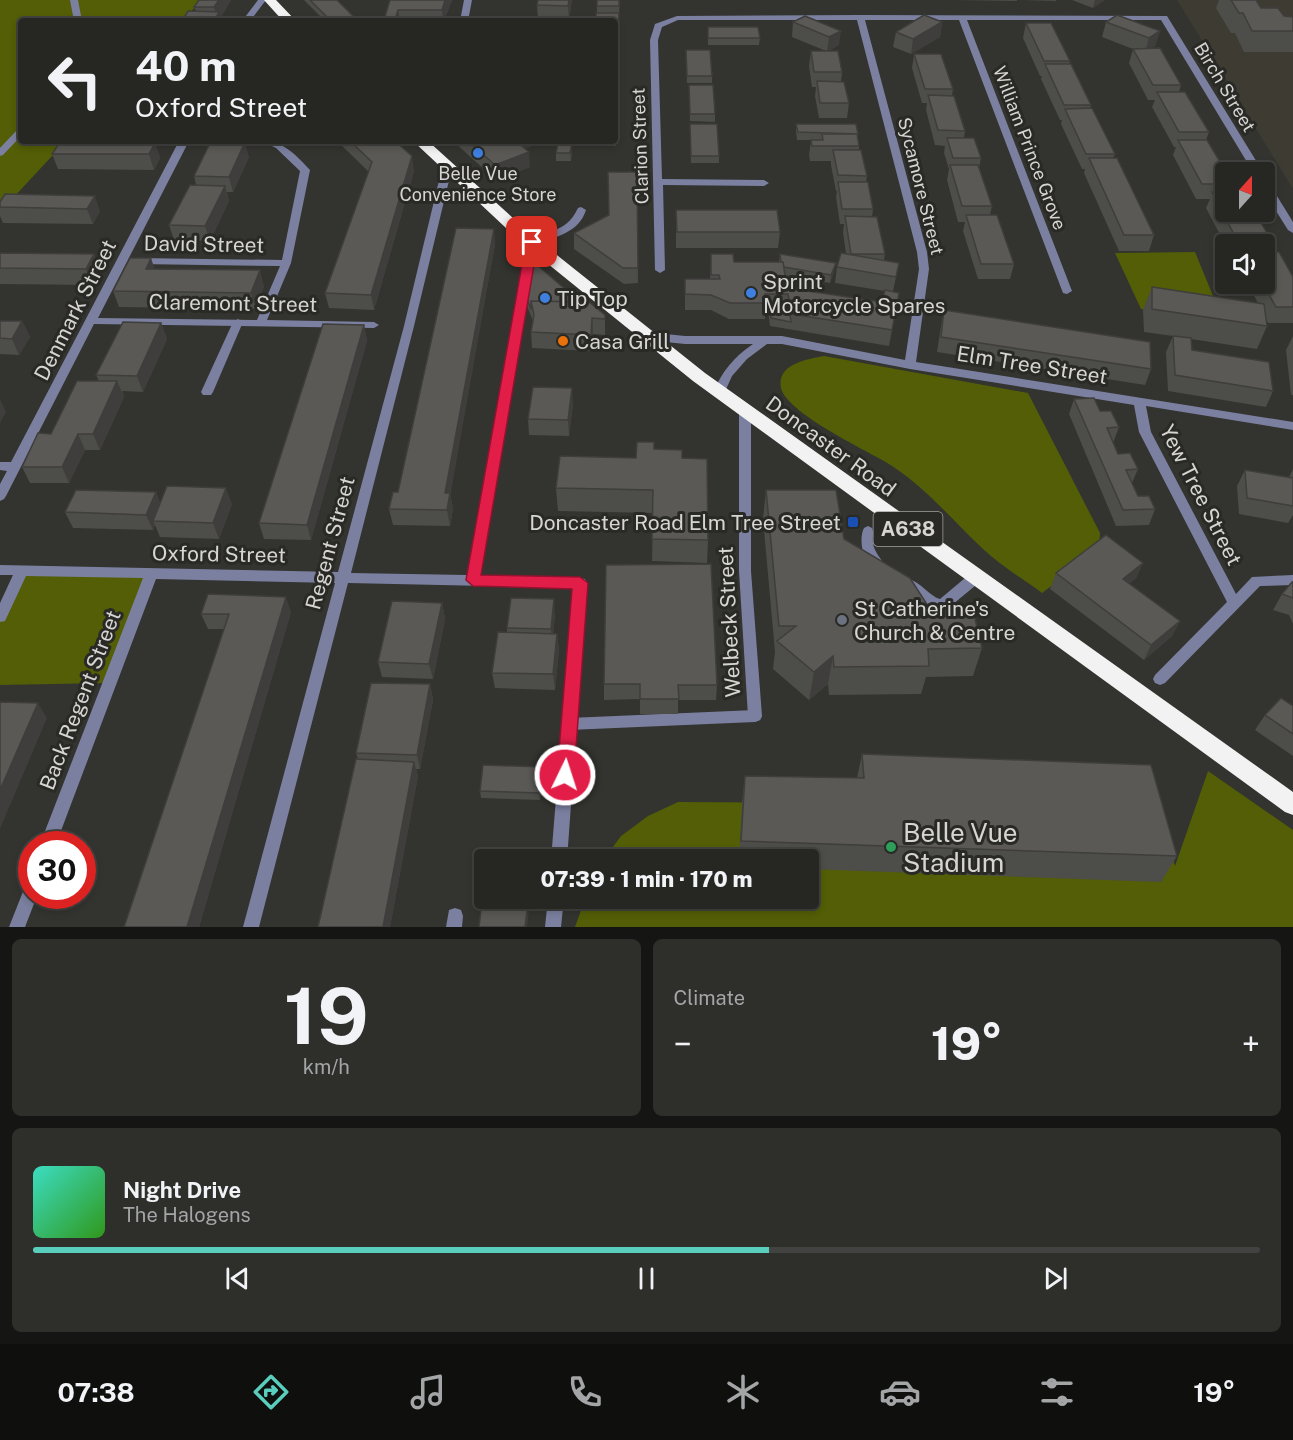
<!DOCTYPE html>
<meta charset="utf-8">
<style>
body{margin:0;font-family:"Public Sans",sans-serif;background:#2e2e2b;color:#f1f3f6;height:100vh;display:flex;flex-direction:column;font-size:22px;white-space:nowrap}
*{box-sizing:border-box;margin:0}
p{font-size:20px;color:#a4a5a6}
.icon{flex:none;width:33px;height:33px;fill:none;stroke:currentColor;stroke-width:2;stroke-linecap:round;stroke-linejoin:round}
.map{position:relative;height:927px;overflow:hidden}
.details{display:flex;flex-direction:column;gap:12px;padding:12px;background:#151513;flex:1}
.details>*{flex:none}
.hud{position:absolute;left:18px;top:18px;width:600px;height:126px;border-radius:6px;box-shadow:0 3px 9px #0003,0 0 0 2px #424341;background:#262623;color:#f1f3f6;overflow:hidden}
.needle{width:39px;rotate:21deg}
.controls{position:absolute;left:1215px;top:162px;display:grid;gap:12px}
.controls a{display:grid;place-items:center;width:60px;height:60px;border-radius:6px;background:#262623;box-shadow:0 3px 9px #0003,0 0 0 2px #424341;font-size:30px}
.speed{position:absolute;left:18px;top:831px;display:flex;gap:12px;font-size:30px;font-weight:700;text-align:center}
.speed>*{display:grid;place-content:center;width:78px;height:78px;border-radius:50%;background:#262623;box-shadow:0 3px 9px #0003,0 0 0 2px #424341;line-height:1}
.speed .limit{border:9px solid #d22;background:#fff;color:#111}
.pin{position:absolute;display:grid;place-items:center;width:51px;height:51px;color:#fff;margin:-26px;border-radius:12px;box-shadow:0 3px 9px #0006}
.me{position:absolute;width:66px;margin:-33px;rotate:4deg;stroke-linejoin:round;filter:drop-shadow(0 0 4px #0008)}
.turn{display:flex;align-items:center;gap:21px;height:126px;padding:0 18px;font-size:27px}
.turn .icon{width:78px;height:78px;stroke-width:2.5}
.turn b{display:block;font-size:42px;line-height:51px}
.big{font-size:45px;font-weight:800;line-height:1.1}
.details .widget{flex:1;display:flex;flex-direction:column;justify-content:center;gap:9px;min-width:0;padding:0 21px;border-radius:9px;background:#2e2e2b}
.details .dial{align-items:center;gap:0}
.dial b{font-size:78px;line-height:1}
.song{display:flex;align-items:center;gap:18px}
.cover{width:72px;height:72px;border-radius:9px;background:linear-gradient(135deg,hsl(170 70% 55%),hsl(110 70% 35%))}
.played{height:6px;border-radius:3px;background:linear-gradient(90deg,#5acebd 60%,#424341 60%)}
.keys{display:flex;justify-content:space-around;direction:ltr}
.heat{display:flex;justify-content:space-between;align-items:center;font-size:33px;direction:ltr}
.details .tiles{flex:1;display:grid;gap:12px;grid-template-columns:1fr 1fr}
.widget:last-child{grid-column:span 2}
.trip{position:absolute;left:474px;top:849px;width:345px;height:60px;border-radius:6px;background:#262623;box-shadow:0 3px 9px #0003,0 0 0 2px #424341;font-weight:800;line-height:60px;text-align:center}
.tab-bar{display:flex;height:96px;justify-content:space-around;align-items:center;background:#0f0f0e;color:#a4a5a6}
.tab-bar .icon{width:42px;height:42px}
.tab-bar .selected{color:#5acebd}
.tab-bar b{font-size:27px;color:#f1f3f6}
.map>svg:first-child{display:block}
</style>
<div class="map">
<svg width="1293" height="927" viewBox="0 0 1293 927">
<rect width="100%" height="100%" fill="#33332f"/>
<path fill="#3e3c32" d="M1177,0H1293V189Z"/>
<path fill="#535e06" d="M0,0H202L182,21H21V141H66L0,212Z
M1195,252L1223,320L1141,309L1115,253Z
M824,356L1028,393L1100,533L1099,551L1042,593C1023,579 1001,566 983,549C951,519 923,484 884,461C863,449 786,412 781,388C776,364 808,359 824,356Z
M22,570L152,572L108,683L0,685V617Z
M1208,771L1293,830V927H575L585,899L808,898V860L604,859L621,836L648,816L678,802L819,803L1151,792L1175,866Z"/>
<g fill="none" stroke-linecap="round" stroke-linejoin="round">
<path fill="#7b80a0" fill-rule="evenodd" d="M70,0H78L82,21H74Z
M464,0H472L468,21H460Z
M21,128V136L3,155L0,156V148L18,129Z
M581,207L586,210C579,233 555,237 536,244L532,245L527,242C547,226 564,237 578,208Z
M238,319L243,322L213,392L211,395H203L201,392L233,322Z
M868,526L872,528C874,533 872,537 873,543C874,552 881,558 885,566L884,570C865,575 857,541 864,528Z
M976,572L981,573L983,577L981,581L947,609C932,613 908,595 900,583L902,579C917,576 927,595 940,599L971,573Z
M755,710L760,712L762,716L760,720L755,722L569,730L564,728L562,724L564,720L569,718Z
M455,908L461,910L463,916L462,927H446L449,910Z"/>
<path fill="#7b80a0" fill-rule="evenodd" d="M258,0H266L250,21H242Z
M860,15L1167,16L1263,172H1253L1161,20H967L1072,291L1067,294L1063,293L959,20H865L927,252L929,269L916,362L1293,422V430L1146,406L1151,432L1236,594L1252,577L1293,575V585L1260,586L1165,683L1160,685L1155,683L1153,679L1155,675L1227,602L1139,432L1134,405L910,369L782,344H767L747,359L732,376L723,396L719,397L713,393C722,371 734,357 753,344H685L646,340L641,336L646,332L685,336H782L905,360L919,269L917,252L857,20H678L662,27L658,40L662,179L764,180L769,183L764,186L663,185L665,270L660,273L655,270L650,40L655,24L677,16Z
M179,141H189L98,318L257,320L280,266L137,264L132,261L137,258L282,260L300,171L276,148L262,141C284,141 296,155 310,170L291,263L267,320L374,322L379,325L374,328L94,324L6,496L4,499L0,501V484L7,471L0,470V462H11Z
M447,165L452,168L414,326L351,573L467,575L527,242L532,239L536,240L537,242L480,576L580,578L585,579L587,583L567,860H551L573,588L348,583L259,927H243L335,583L156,579L56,844H40L143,578L26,576L5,621L0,622V603L13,575H0V565L338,572L404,326L442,168Z
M1264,180L1269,183L1293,222V233L1288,230L1264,192Z
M745,408L751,412V571L762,716L760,720L755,722L750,720L748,716L739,571V412Z
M32,882V896H37L25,927H9L26,884Z
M548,898H564L561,927H545Z"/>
<path fill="#f2f2f2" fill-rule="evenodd" d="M264,0H276L296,21H283Z
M413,141H428L533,236L705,373L1293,792V815L1285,812L693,381L522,243Z"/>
</g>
<path fill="#4d4d49" d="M231,0L221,17L222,21H182L196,12L194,7Z
M304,0H337L354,17V21H325Z
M390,0H452L444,21H384Z
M572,0L569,20L538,19L537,5Z
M620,0L619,13H597V6Z
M955,0H1017V1Z
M1021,0H1056V1Z
M1072,0H1105L1093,8Z
M1219,0H1256L1261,8L1284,16L1293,17V52H1244L1235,33H1231L1216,8Z
M619,13L617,71H615V21Z
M805,16L839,45L828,51L842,72L841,82L849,103L847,118H819L815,96L816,87H812L809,66L811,51H826L792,37L793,22Z
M942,22L940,37L911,54L893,47L896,32Z
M1106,22L1160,31L1155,46L1152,48L1181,85L1179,92L1209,132L1206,140L1226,172V212L1272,242L1268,252L1293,277V323H1268L1266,319L1267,326L1257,349L1191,339L1192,350L1273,391L1266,407L1168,391L1166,352L1173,336L1144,332L1143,310L1152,287L1258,303L1248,284H1264V244H1226V246L1206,208L1210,199H1196L1173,155L1176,147H1174L1152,107L1155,100H1148L1129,63L1133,49L1102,37Z
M1026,23L1070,61L1069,64L1091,105L1090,108L1115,154L1113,158L1154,235L1149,251H1119L1084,173L1085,169H1082L1061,124L1062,120H1060L1041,79L1042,76H1040L1023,38Z
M708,27L760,38L759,45H708Z
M686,50L712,76V83H687Z
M914,54L953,89L952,96L965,131L964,138L981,158L979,168L992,206L990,215L1014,264L1010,279H978L963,231L965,222H958L947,180L949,169L944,153L945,146L935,145L926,110L927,103H922L912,68Z
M615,73H617V108L618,116L616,146H588V141H615Z
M689,85L715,114V122L690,121Z
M690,124L719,156V163H691Z
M796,124L858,134V139L859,146V150L867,176L866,182L873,209L872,217L885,254L884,260L899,263L893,291L899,293L889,346L770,326L768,310H765V319H729L711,310H685V279H710L711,254L734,262H779L780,254L836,263L834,271L830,283L785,276L787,288L882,302L885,291L835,283L837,267L846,254L843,232L844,224H840L836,197L837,191H836L831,165V161H810L809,155L811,140H797L796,131Z
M337,141H395L414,171L374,310L329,308L325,293L369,172Z
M453,141H545L525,148L530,167L496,180Z
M155,143L160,158L154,170L58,169L52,154Z
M572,151L571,161H556V153Z
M249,157L233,192H227L229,201L210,241L174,240L169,225L196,185L194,176Z
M637,172L638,283L624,284L574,249V233L609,215Z
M5,194L100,211L93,224L3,223L0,216V202Z
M676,210L780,232L778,248H676Z
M495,244L450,493L453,509L450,526L393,525L389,509L398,492Z
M0,253L94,254L100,270L93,285L0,284Z
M155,269L264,286L256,309L119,307L113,291Z
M523,288L580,302L605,315V335L593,334L591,351L532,348L531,332L533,321L523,296Z
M944,310L1151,369L1145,385L937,352L941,326Z
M0,321H22L30,337L19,355L0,354Z
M161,323L167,339L143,392L122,391L124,397L100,450H85L69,483H30L22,467L99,381L96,375Z
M364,325L367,341L311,540L264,539L259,523Z
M1293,336V395H1291L1286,350Z
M1074,399L1100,411L1119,427L1113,443L1118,454L1138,469L1132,483L1138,496L1155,509L1149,525L1116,526L1069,414Z
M573,404L569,436L529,435L528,419Z
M654,449L682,458L708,540L707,563L652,561L653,513L558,511L556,488L636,458Z
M1293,469V515L1288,523L1239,514L1237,486L1245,470L1289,477Z
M766,490L844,539L982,648L973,676L926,677L921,694L829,695L828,684L809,700L773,669L775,652L763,519Z
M156,492L160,503L232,504L219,539L160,537L155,525L153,530L73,528L65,512Z
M1143,563L1136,578L1129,584L1180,621L1172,636L1144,660L1050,589L1056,573Z
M1293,582V624L1289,615L1273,610L1282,594Z
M442,603L445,619L433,679L382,677L378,662Z
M291,612L199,927H124L224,629H208L201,614Z
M555,615L553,634H557L559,649L555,690L495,688L492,673L507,632V628Z
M430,684L433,700L420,769H416L418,776L390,927H318L358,759L356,753Z
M604,684L717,685L716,700H678V714H640V699L604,700Z
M1293,706V756L1255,730L1265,715Z
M862,754L1177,856L1161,882L808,869V860H739L742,802L745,776L857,778Z
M543,775L540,800L481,798L480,791Z"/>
<path fill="#3f3e3c" d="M219,0H231L221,17L222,21H214L217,17L214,7Z
M445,0H452L444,21H443L442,10Z
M569,0H572L569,20L568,6Z
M1095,0H1105L1093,8Z
M398,10L400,21H395V20Z
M354,17V21H331Z
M942,22L940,37L911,54L913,39Z
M841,31L839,45L827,52L829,37Z
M1160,31L1155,46L1145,53L1149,38Z
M513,141H545L514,153Z
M245,142L249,157L233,192L229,177Z
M155,143L160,158L154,170L149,154Z
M572,144V151L571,161L570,153Z
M529,152L530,167L496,180L495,165Z
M412,156L414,171L374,310L371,295Z
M225,186L229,201L210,241L205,226Z
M95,196L100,211L93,224L87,209Z
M494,229L495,244L448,509L445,493Z
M94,254L100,270L93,285L86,269Z
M151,258L156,273L146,269Z
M836,263L834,271L830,283L831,275Z
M260,270L264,286L256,309L251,293Z
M592,318L593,334L591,351V335Z
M22,321L30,337L19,355L12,339Z
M161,323L167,339L143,392L137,376Z
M364,325L367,341L311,540L307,525Z
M117,381L124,397L100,450L93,434Z
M572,388L573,404L569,436L568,420Z
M0,399L6,412L0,423Z
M78,434L85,450L69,483L62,467Z
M226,488L232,504L219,539L213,523Z
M156,492L162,508L153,521L155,525L153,530L146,515Z
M450,493L453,509L450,526L447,510Z
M1143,563L1136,578L1116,595L1123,579Z
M286,597L291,612L199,927H187Z
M554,599L555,615L552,644L551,629Z
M442,603L445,619L433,679L429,664Z
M1180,621L1172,636L1144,660L1151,645Z
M557,634L559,649L555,690L553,674Z
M833,656L828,684L809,700L814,672Z
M430,684L433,700L420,769L417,755Z
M38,703L47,718L0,829V790Z
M414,762L418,776L390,927H383Z
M542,767L543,775L540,800L539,793Z
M528,903L529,910L527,927H525Z"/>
<path fill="#5a5955" stroke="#3f3e3c" stroke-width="1.5" d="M199,0H219L214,7H194Z
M310,0H337L354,17L331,21Z
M390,0H445L442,10H398L395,20H384Z
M538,0H569L568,6L537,5Z
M597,0H619V6H597Z
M1231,0H1256L1261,8H1278L1284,16L1293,17V31H1252L1243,13H1239Z
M188,11L219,12L214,21H182Z
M596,13H619L618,37H615V21H596Z
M924,15L942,22L913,39L896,32Z
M1117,15L1160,31L1149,38L1106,22Z
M805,16L841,31L829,37L793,22Z
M1026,23H1051L1070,61H1044Z
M708,27H758L760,38H708Z
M615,39H617V56H615Z
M1160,48L1181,85H1153L1133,49Z
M686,50H710L712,76H687Z
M811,51H838L842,72H814Z
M914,54H941L953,89H925Z
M1045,64H1071L1091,105H1064Z
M615,73H617L616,101H615Z
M817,81L844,82L849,103H820Z
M689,85H713L715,114H690Z
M1157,92H1185L1209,132H1179Z
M928,95L954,96L965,131L938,130Z
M615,108H617L616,138H615Z
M1092,108L1115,154H1086L1065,109Z
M690,124H717L719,156H691Z
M796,124H856L858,134L798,132Z
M822,134H857L859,146H812L811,140H823Z
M947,138H974L981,158H953Z
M1178,140H1207L1226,172V184H1202Z
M211,141L245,142L229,177L194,176Z
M350,141H395L412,156L371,295L325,293L372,162Z
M468,141H516L529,152L495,165Z
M60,142L155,143L149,154H52Z
M558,143L572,144L570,153H556Z
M833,150H861L867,176L838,175Z
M1089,158H1117L1154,235H1124Z
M950,165H978L992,206H962Z
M608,172H637L638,268H623L574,233L609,215Z
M838,182H868L873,209H842Z
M190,185L225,186L205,226L169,225Z
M1212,192L1226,193V212H1255L1272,242H1238Z
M5,194L95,196L87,209L0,207V202Z
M676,210H777L780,232H677Z
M966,215H997L1014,264H981Z
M845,216L877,217L885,254H851Z
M456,228L494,229L445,493H450L447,510L389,509L393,492H398Z
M1264,252H1279L1293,277V307H1276L1263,284H1264Z
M0,253L94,254L86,269L0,268Z
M841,253L899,263L896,277L837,267Z
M711,254H733L734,262H783L787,288L882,302L885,290L899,293L892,330L792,314L788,294H765L766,303H730L711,295L685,294V279H720L719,275H711Z
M780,254L836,263L831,275L784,267L783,262H781Z
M130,258H151L146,269L260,270L251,293L113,291Z
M536,264L580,302L531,301V309L523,288L528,267Z
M1152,287L1264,304L1267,326L1152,309Z
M531,301L589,302L605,315V319L592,318L591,335L531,332L534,315Z
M788,301L791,322L771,318L769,302Z
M944,310L1150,342L1151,369L941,337Z
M0,321H22L12,339L0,338Z
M123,322L161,323L137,376L96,375Z
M323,324L364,325L307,525L259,523Z
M1173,336L1191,338L1192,350L1269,362L1273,391L1175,375Z
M77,381H117L93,434H78L62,467H22L38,433L51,434Z
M533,387L572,388L568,420L528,419Z
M1094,398L1100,411H1111L1119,427L1107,428L1118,454L1130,453L1138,469L1126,470L1138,496H1149L1155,509L1123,510L1074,399Z
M637,442H654V449L682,450V458L707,459L708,540L652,539L653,490L556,488L560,456L636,458Z
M1245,470L1293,478V506L1247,498Z
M167,486L226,488L213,523L153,521Z
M76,490L156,492L146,515L65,512Z
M766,490H836L844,539L910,578L928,606H972L982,648L928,649L929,666L834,667L833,656L814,672L777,641L796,626H779Z
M1106,535L1143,563L1123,579L1180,621L1151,645L1056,573Z
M711,564L717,685H678L679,699H640V684H604L606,565Z
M1292,582H1293V598L1282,594Z
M208,594L286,597L187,927H124L229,614H201Z
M511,598L554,599L551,629L507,628Z
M392,601L442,603L429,664L378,662Z
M498,632L557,634L553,674L492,673Z
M371,683L430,684L417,755L356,753Z
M1281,698L1293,706V734L1265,715Z
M0,702L38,703L0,790Z
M862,754L1151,765L1177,856L741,841L745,776L864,778Z
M356,759L414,762L383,927H318Z
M483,765L542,767L539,793L480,791Z
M482,901L528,903L525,927H479Z"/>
<path fill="#e11d48" stroke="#92132f" stroke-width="1.5" d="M532,238L538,242L481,575L580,577L588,583L574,775L571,781L565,783L559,781L557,775L572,589L473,586L466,580L526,242Z"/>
<g fill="#3f7fe0" stroke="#292925" stroke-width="2">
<circle cx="478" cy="153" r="6"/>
<circle cx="751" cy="293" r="6"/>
<circle cx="545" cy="298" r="6"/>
</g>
<circle fill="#e8710a" stroke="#292925" stroke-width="2" cx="563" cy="341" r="6"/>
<rect fill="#1a4fb4" stroke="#292925" stroke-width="2" x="847" y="516" width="12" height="12" rx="3"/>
<circle fill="#6b7280" stroke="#292925" stroke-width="2" cx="842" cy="620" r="6"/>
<circle fill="#2e9e5b" stroke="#292925" stroke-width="2" cx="891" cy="847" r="6"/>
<g text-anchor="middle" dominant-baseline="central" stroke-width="6" stroke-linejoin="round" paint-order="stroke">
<g font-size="18" fill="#d6d5d3" stroke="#292925">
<text transform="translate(1225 87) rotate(59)">Birch Street</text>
<text transform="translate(640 146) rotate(-92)">Clarion Street</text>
<text transform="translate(1030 148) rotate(69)">William Prince Grove</text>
<text transform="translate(921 186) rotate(76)">Sycamore Street</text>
</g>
<g font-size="18" fill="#d6d5d3" stroke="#292925">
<text x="478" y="173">Belle Vue<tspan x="478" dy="21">Convenience Store</tspan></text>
</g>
<rect fill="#292925" stroke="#a2a19f" stroke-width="1.5" x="873.5" y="512" width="69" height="34" rx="4.5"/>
<g font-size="20" font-weight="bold" fill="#d6d5d3">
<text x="908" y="529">A638</text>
</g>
<g font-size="21" fill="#d6d5d3" stroke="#292925">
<text transform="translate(204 244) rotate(1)">David Street</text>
<text transform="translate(233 303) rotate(1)">Claremont Street</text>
<text transform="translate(75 310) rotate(-63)">Denmark Street</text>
<text transform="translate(1032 365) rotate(9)">Elm Tree Street</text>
<text transform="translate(831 446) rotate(36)">Doncaster Road</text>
<text transform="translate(1201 495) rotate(63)">Yew Tree Street</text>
<text transform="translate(330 543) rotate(-75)">Regent Street</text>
<text transform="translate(219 554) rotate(1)">Oxford Street</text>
<text transform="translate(729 622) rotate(-93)">Welbeck Street</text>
<text transform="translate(80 700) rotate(-69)">Back Regent Street</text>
</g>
<g font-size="21" fill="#d6d5d3" stroke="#292925" text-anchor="start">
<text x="763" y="281">Sprint<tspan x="763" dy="24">Motorcycle Spares</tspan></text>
<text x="557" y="298">Tip Top</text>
<text x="575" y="341">Casa Grill</text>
<text x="841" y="522" text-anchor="end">Doncaster Road Elm Tree Street</text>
<text x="854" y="608">St Catherine's<tspan x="854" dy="24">Church &amp; Centre</tspan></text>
</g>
<g font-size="26" fill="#d6d5d3" stroke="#292925" text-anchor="start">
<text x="903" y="832">Belle Vue<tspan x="903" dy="30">Stadium</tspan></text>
</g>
</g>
</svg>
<div class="controls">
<a><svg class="needle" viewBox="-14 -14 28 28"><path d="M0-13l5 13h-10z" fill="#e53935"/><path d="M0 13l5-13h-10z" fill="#a4a5a6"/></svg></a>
<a><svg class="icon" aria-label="sound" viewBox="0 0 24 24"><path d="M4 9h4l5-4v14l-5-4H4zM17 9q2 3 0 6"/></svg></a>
</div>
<div class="speed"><div class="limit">30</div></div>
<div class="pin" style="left:532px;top:242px;background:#d93025"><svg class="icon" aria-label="arrive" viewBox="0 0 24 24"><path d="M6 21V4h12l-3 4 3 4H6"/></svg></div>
<svg class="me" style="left:565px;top:775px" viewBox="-20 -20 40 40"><circle r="17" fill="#e11d48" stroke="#fff" stroke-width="3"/><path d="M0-11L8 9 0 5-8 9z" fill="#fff"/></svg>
<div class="trip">07:39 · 1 min · 170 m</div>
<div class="hud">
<div class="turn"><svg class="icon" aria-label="left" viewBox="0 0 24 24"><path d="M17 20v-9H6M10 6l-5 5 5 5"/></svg><div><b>40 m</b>Oxford Street</div></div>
</div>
</div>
<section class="details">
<div class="tiles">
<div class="widget dial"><b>19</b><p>km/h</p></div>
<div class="widget"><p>Climate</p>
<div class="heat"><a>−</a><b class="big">19°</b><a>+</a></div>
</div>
<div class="widget">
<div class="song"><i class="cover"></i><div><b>Night Drive</b><p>The Halogens</p></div></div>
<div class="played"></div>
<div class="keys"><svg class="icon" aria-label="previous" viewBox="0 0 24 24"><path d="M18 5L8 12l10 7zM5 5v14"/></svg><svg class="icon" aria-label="pause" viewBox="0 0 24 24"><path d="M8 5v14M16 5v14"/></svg><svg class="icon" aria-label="next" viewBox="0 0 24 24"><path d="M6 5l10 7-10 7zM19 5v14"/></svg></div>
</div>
</div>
</section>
<nav class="tab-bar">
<b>07:38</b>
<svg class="icon selected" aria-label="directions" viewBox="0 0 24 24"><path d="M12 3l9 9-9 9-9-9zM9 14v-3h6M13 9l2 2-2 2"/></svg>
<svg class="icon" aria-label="music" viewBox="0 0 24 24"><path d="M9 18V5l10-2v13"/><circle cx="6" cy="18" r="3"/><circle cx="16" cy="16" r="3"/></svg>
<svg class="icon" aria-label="phone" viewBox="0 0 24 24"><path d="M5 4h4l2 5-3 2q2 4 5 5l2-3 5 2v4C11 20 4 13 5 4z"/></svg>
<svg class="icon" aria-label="climate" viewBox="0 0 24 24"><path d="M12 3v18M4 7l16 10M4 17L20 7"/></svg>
<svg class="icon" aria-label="car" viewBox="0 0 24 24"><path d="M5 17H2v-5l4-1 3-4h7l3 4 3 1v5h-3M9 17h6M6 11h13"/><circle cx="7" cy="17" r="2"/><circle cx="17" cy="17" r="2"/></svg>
<svg class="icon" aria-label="filters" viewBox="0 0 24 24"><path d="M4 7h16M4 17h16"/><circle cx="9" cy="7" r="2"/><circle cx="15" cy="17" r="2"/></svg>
<b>19°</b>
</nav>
